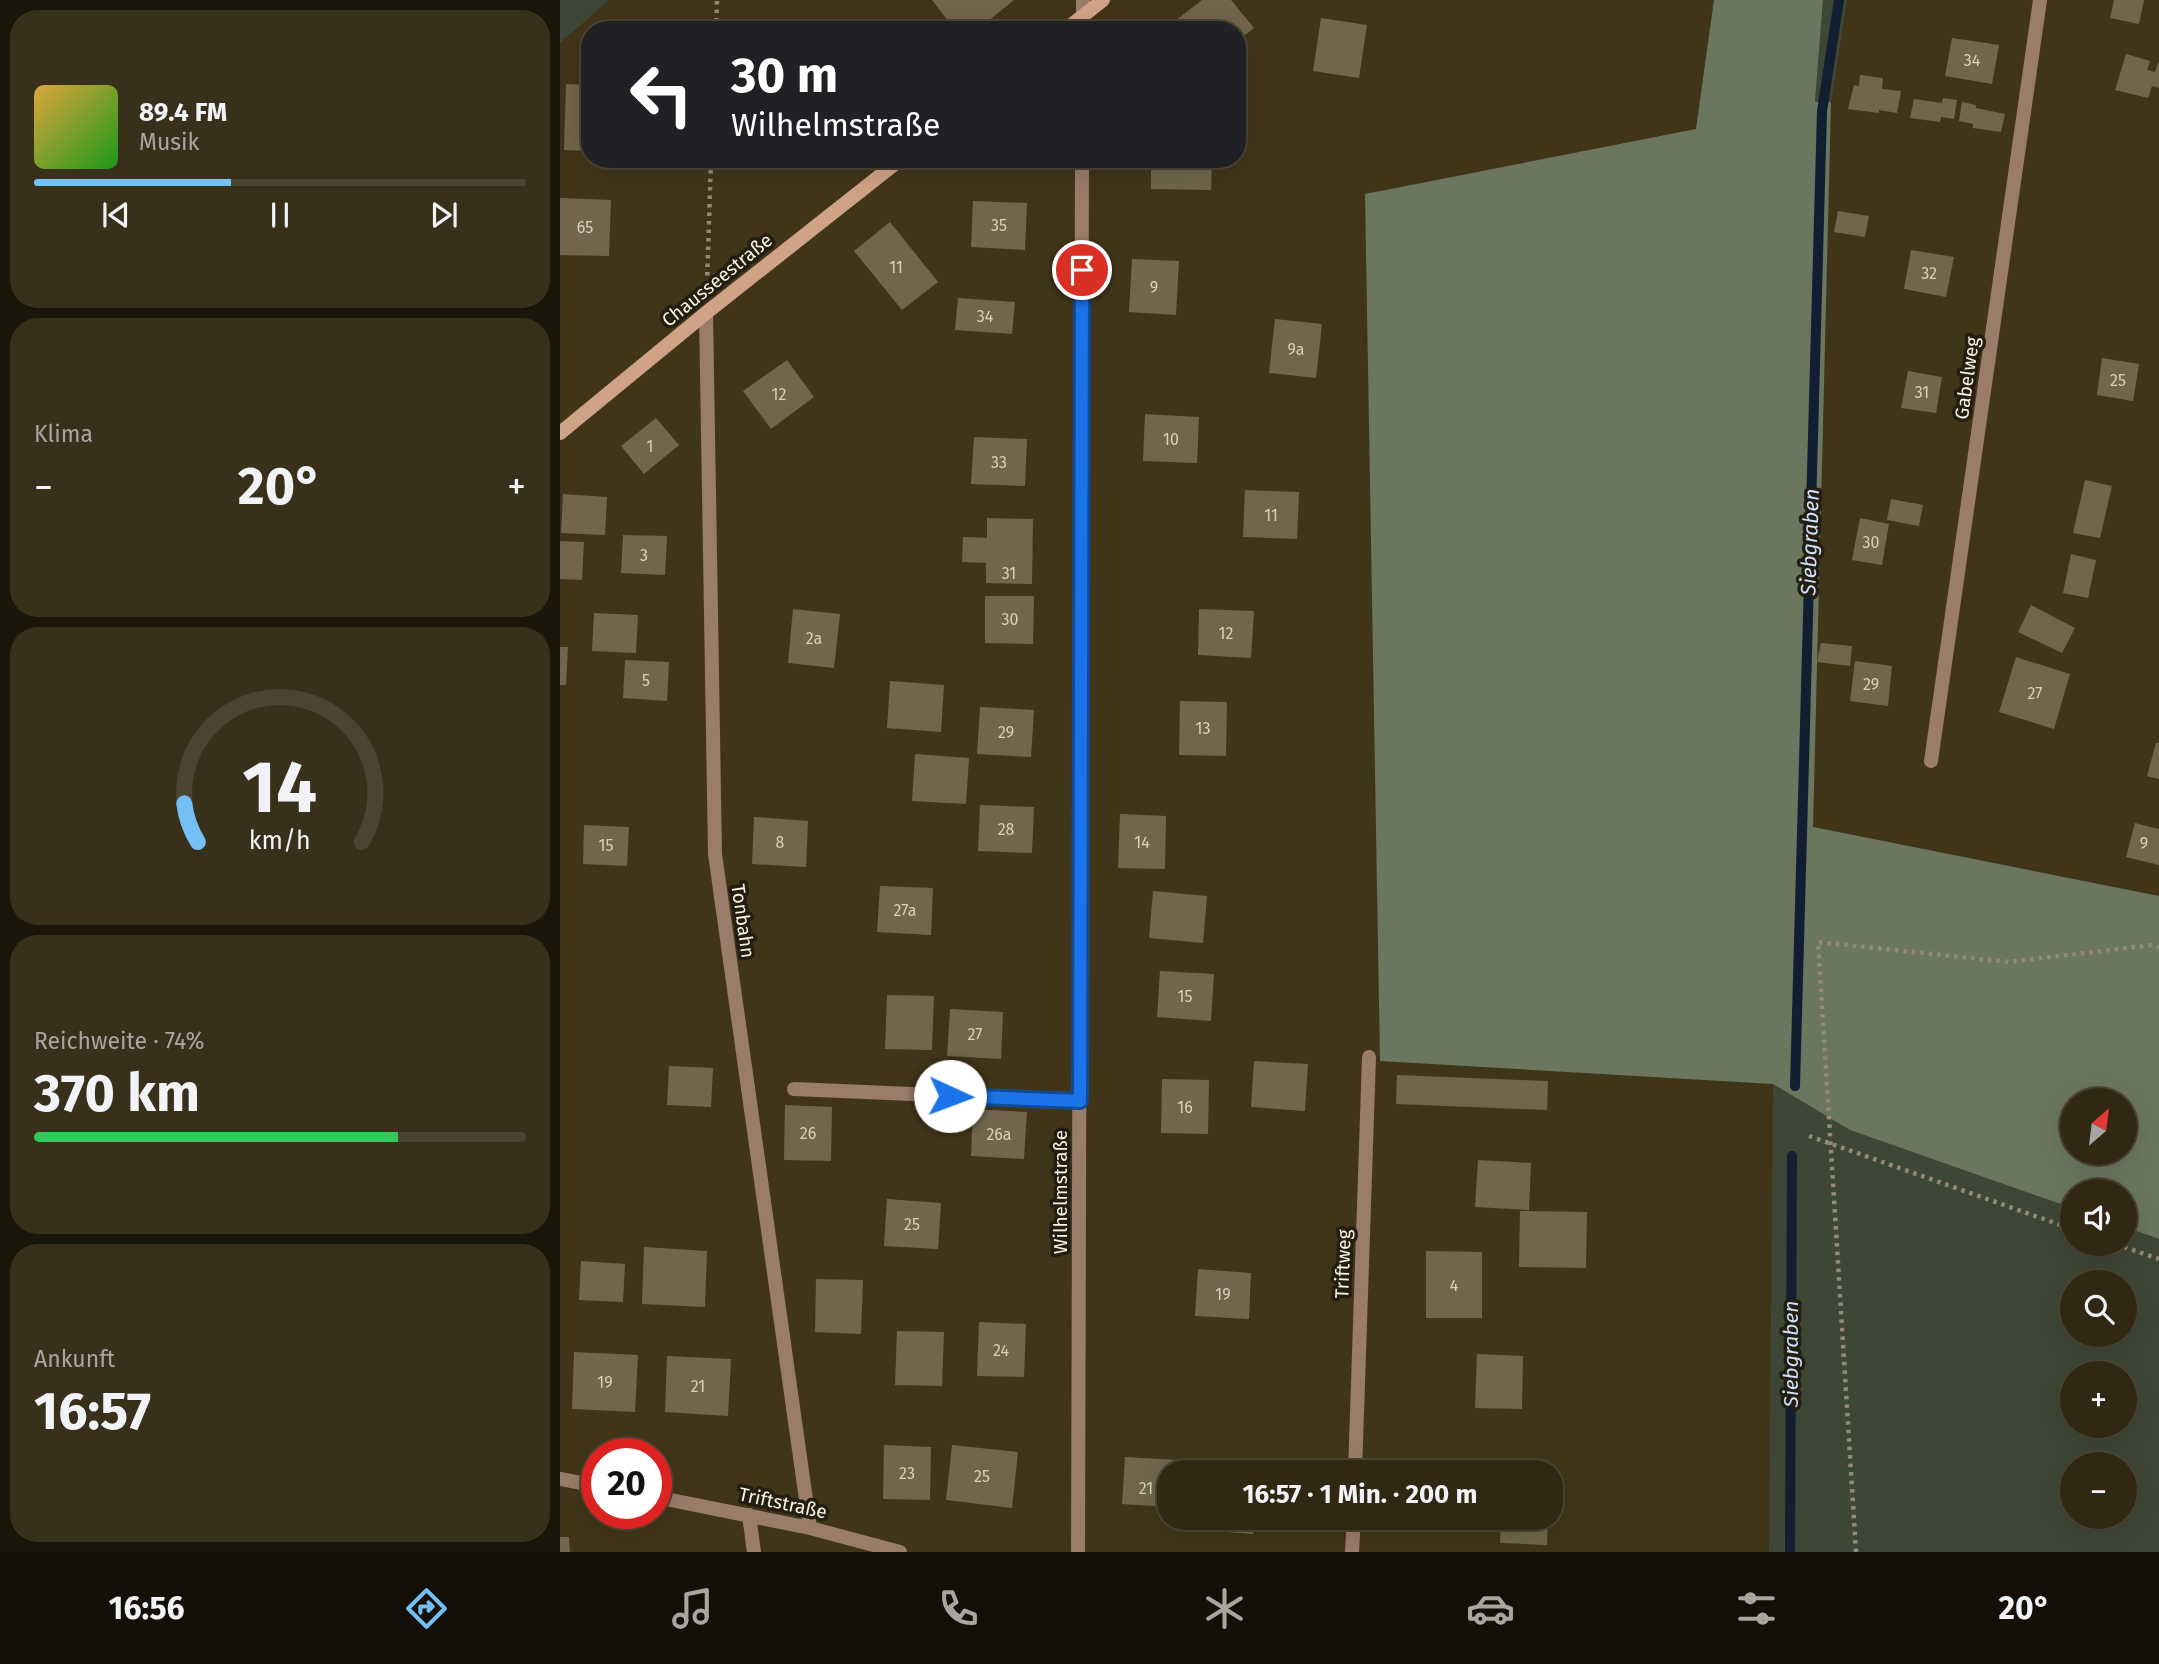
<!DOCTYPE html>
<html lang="de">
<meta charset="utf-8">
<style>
body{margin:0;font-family:"Fira Sans",sans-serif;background:#39301c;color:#f1f3f6;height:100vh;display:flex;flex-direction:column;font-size:26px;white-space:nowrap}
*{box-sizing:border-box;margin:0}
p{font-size:23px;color:#a8a6a0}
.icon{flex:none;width:38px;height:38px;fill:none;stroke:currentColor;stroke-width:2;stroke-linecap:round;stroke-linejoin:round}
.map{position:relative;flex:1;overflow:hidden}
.drawer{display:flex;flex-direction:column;gap:10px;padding:10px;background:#1b160a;width:560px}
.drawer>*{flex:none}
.top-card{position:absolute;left:21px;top:21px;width:665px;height:147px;border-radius:28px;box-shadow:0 7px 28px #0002,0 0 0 2px #4c4433;background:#202124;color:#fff;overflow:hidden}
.needle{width:46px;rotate:28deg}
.fabs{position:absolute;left:1500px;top:1088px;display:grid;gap:14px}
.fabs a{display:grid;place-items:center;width:77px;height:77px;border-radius:50%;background:#312813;box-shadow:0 7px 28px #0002,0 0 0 2px #4c4433;font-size:35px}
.speed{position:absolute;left:21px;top:1438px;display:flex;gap:14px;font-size:35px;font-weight:700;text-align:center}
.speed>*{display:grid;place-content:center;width:91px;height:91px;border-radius:50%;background:#312813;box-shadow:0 7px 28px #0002,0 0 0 2px #4c4433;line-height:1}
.speed .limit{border:10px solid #d22;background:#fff;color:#111}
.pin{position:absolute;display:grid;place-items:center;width:60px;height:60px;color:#fff;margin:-30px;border:4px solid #fff;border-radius:50%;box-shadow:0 2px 7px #0007}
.me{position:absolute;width:77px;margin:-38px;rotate:92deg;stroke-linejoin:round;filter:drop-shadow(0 0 5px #0008)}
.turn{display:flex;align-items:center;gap:24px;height:147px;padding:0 35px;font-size:32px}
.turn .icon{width:91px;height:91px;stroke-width:2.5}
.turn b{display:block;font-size:49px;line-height:60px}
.big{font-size:52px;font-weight:700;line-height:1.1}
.drawer .widget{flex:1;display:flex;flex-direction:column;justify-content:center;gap:10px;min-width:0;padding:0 24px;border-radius:28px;background:#39301c}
.drawer .dial{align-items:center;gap:0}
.dial svg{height:182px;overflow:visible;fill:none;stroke:#4c4433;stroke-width:7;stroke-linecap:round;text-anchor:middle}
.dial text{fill:#f1f3f6;stroke:none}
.song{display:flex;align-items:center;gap:21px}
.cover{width:84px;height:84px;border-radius:10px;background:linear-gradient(135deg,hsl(40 70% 55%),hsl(120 70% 35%))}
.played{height:7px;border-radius:4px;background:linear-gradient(90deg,#74c0f6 40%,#4c4433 40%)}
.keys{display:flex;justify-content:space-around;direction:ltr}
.heat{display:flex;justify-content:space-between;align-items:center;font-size:38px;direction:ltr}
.charge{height:10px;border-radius:5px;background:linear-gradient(90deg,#34c759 74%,#4c4433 0)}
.trip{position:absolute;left:597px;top:1460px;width:406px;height:70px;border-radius:28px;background:#312813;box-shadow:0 7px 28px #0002,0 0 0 2px #4c4433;font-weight:700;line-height:70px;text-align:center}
.tabs{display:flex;height:112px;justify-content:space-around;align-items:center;background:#141008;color:#a8a6a0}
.tabs .icon{width:49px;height:49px}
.tabs .on{color:#74c0f6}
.tabs b{font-size:32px;color:#f1f3f6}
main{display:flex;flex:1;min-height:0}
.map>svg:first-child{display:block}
</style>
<main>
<section class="drawer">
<div class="widget">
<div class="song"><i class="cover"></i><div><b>89.4 FM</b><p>Musik</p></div></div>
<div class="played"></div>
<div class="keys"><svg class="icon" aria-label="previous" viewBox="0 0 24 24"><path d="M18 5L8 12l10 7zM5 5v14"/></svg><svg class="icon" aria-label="pause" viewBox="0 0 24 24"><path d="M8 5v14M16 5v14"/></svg><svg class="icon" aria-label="next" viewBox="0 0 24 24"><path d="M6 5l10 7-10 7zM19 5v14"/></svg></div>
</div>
<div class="widget"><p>Klima</p>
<div class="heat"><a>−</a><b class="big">20°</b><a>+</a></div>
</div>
<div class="widget dial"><svg viewBox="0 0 100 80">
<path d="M14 69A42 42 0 1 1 86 69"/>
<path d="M14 69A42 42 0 0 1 8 52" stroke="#74c0f6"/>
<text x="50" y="56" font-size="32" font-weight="700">14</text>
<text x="50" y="72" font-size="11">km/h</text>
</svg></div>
<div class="widget"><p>Reichweite · 74%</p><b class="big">370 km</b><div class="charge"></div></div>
<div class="widget"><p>Ankunft</p><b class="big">16:57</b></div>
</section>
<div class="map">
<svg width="1599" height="1552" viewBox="0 0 1599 1552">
<rect width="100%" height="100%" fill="#413519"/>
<path fill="#3e4736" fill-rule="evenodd" d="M0,0H49L0,43Z
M1263,0H1287L1271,102H1255Z
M1213,1084L1290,1130L1512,1208V1244H1564L1565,1227L1599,1239V1552H1209ZM1512,1283H1564V1335H1512ZM1512,1374H1564V1426H1512ZM1512,1465H1564V1517H1512Z"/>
<path fill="#6a765e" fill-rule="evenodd" d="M1154,0H1263L1255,102H1271L1253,827L1599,896V1239L1565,1227L1564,1192H1512V1208L1290,1130L1213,1084L820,1061L805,194L1136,129ZM1512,1101H1564V1153H1512Z"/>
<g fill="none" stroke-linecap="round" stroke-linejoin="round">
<path stroke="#121e31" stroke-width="10" d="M1235,1086L1262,111L1279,0
M1230,1552L1232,1156"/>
</g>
<path fill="#71664c" d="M372,0H454L417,30H395Z
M642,0H671L694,28L677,41V30H616L611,24Z
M1554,0H1584L1579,24L1550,18Z
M761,18L807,25L799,78L753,71Z
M1392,38L1439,45L1432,84L1385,76Z
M1566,54L1590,61L1587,70L1595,72L1599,61V88L1592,86L1588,98L1555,90Z
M1300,75L1323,78L1322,89L1341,91L1337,113L1319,110V113L1288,109L1294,85L1299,86Z
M6,84L30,85V151L4,150Z
M1383,98L1397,100L1394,119L1381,117L1380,122L1350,118L1354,99L1382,103Z
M1402,102L1416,105V108L1445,114L1441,132L1413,128V124L1399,121Z
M591,159H652L651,190L591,189Z
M0,198L51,200L49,256L0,255Z
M413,201L467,203L465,250L411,247Z
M1278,211L1309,216L1305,237L1274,232Z
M330,222L378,282L342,310L294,251Z
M1351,250L1394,257L1386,297L1344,289Z
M572,259L619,261L616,315L569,312Z
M398,298L455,302L452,334L395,330Z
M715,319L762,324L756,378L709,373Z
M1542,358L1579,364L1573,401L1537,395Z
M227,360L254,397L211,429L183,391Z
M1348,371L1382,377L1376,413L1341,408Z
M585,414L639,417L637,463L583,461Z
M96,418L119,445L84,474L61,446Z
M414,437L467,439L465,486L411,484Z
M1525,480L1552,486L1540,538L1513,533Z
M685,490L739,492L737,539L683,537Z
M3,494L47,497L45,535L1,533Z
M1331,499L1363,505L1359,526L1327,520Z
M427,518L473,519L472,584L426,583V563L402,562L403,537L427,538Z
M1300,518L1329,524L1322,565L1292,560Z
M63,535L107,536L105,575L61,573Z
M0,541L24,542L22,580L0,579Z
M1511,554L1536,560L1528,598L1503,593Z
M425,596H474L473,644L425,643Z
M1471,605L1515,628L1502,653L1458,632Z
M233,609L280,614L274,668L228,663Z
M639,609L694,611L691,658L638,655Z
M34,613L78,615L76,653L32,651Z
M1261,643L1292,646L1290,666L1257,662Z
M0,647H8L6,685H0Z
M1456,657L1510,674L1494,729L1439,712Z
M65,660L109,662L107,701L63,698Z
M1295,661L1332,666L1328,706L1290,701Z
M330,681L384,685L381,732L327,728Z
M620,701L667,702L666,756L619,755Z
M420,707L474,710L471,757L417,754Z
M1596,743H1599V779L1587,776Z
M355,754L409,758L406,804L352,801Z
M420,805L474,807L472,853L418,851Z
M560,814L606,816L605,869L558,868Z
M194,817L248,821L246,867L192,864Z
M1575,823L1599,829V865L1566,857Z
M24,825L69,827L67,866L23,864Z
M320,886L373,888L371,935L317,932Z
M593,891L647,896L643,943L589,938Z
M600,971L654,974L651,1021L597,1017Z
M327,995L374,996L372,1050L325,1049Z
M390,1009L443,1012L441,1059L387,1056Z
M694,1061L748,1064L745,1111L691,1107Z
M109,1066L153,1068L151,1107L107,1105Z
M837,1075L988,1081L987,1110L836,1104Z
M602,1079L649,1080L648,1134L601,1133Z
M225,1105L272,1107L271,1161L224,1160Z
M413,1109L467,1112L464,1159L411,1156Z
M918,1160L971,1163L969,1210L915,1207Z
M327,1199L381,1203L378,1249L324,1246Z
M960,1211L1027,1212L1026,1268L959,1267Z
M84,1247L147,1251L145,1307L82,1304Z
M866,1251L922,1252V1318H866Z
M21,1261L65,1264L63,1302L19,1300Z
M638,1269L691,1273L689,1319L635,1316Z
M256,1279L303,1280L301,1334L255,1332Z
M419,1322L466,1324L464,1377L417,1376Z
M337,1331L384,1332L382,1386L335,1385Z
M14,1352L78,1355L75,1412L12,1409Z
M917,1354L963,1356L962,1409L915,1408Z
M107,1356L171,1359L168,1416L105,1412Z
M324,1445L371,1447L370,1500L323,1499Z
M392,1445L458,1452L452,1508L386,1500Z
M565,1457L618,1460L617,1472H609V1507L562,1504Z
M641,1517H695L693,1534L640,1530Z
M941,1517H988L987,1545L940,1543Z
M0,1537H9L10,1552H0Z"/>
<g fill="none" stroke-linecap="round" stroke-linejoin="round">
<path stroke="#948a73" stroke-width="4.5" stroke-dasharray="3.5 5" stroke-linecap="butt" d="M156,30L157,0
M147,284L151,159
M1249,1136L1512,1229
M1556,1244L1599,1259
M1296,1552L1258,942L1449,962L1592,945L1599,947"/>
<path stroke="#9a7c6a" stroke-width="14" d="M234,1089L520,1101"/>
<path stroke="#9a7c6a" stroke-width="14" d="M523,30V0
M146,313L155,854L250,1528
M1371,761L1480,0
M795,1472L809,1057
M0,1479L37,1486
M96,1497L250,1528L340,1552
M189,1515L194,1552
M518,1552L522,159
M792,1552L794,1517"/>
<path stroke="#d1a386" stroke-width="14" d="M505,30L543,0
M0,433L146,313L341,159"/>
</g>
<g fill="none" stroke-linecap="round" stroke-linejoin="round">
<defs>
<path id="route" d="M390,1096L520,1101L522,270"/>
</defs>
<use href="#route" stroke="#114b97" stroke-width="18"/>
<use href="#route" stroke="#1a73e8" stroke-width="12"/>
</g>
<g text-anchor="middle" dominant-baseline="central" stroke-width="7" stroke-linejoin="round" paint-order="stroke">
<g font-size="16" fill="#d8d0bc">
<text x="1412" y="60">34</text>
<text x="439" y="225">35</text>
<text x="25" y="227">65</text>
<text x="336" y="267">11</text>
<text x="1369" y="273">32</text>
<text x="594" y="287">9</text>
<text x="425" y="316">34</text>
<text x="736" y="349">9a</text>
<text x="1558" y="380">25</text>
<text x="1362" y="392">31</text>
<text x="219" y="394">12</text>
<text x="611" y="439">10</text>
<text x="90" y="446">1</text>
<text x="439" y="462">33</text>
<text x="711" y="515">11</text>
<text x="1311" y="542">30</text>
<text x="84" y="555">3</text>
<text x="449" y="573">31</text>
<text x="450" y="619">30</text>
<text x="666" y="633">12</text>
<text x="254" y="638">2a</text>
<text x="86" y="680">5</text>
<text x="1311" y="684">29</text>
<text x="1475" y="693">27</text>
<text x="643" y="728">13</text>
<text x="446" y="732">29</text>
<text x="446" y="829">28</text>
<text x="220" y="842">8</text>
<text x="582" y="842">14</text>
<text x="1584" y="843">9</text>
<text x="46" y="845">15</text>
<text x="345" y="910">27a</text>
<text x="625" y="996">15</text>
<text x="415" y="1034">27</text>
<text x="625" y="1107">16</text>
<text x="248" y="1133">26</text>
<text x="439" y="1134">26a</text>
<text x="352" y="1224">25</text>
<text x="894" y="1285">4</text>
<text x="663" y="1294">19</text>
<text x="441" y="1350">24</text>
<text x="45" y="1382">19</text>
<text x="138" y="1386">21</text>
<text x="347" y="1473">23</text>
<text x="422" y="1476">25</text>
<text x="586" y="1488">21</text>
</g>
<g font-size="19" fill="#faf3e2" stroke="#231e11">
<text transform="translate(157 280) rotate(-39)">Chausseestraße</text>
<text transform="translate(1407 378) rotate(-82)">Gabelweg</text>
<text transform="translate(183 921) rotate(82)">Tonbahn</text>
<text transform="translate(500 1192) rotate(-90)">Wilhelmstraße</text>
<text transform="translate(783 1264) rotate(-88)">Triftweg</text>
<text transform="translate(223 1503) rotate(12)">Triftstraße</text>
</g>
<g font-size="21" font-style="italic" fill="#cfe1fc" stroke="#231e11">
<text transform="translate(1250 542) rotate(-88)">Siebgraben</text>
<text transform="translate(1231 1354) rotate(-90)">Siebgraben</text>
</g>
</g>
</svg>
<div class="fabs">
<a><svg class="needle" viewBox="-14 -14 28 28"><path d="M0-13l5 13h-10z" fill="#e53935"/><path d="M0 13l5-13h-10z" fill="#a8a6a0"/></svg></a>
<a><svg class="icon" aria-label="sound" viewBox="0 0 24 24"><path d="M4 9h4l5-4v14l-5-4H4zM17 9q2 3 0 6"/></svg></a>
<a><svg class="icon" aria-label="search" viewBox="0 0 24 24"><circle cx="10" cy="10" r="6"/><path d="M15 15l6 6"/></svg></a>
<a>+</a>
<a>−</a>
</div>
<div class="speed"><div class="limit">20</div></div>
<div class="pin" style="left:522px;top:270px;background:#d93025"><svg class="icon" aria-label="arrive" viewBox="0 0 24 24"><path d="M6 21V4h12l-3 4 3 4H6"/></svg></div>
<svg class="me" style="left:390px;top:1096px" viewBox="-20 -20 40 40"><circle r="19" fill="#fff"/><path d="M0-13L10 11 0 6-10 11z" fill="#1a73e8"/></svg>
<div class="trip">16:57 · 1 Min. · 200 m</div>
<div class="top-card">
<div class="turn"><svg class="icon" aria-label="left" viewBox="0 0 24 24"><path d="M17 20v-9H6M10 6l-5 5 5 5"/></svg><div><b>30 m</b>Wilhelmstraße</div></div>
</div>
</div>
</main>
<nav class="tabs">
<b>16:56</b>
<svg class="icon on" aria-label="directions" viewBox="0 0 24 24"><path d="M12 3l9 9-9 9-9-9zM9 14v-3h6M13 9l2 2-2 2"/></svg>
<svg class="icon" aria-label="music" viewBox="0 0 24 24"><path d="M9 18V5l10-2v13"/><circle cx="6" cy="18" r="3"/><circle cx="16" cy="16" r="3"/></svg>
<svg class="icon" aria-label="phone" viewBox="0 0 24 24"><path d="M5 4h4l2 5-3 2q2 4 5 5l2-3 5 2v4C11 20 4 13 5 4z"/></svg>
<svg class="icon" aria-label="climate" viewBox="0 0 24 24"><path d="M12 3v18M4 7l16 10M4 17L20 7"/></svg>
<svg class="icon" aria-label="car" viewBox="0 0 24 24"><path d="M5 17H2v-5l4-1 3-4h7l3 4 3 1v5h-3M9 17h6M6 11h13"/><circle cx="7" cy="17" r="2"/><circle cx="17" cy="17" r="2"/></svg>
<svg class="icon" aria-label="filters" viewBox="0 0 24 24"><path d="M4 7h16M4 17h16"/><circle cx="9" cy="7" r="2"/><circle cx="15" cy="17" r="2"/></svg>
<b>20°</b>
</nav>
